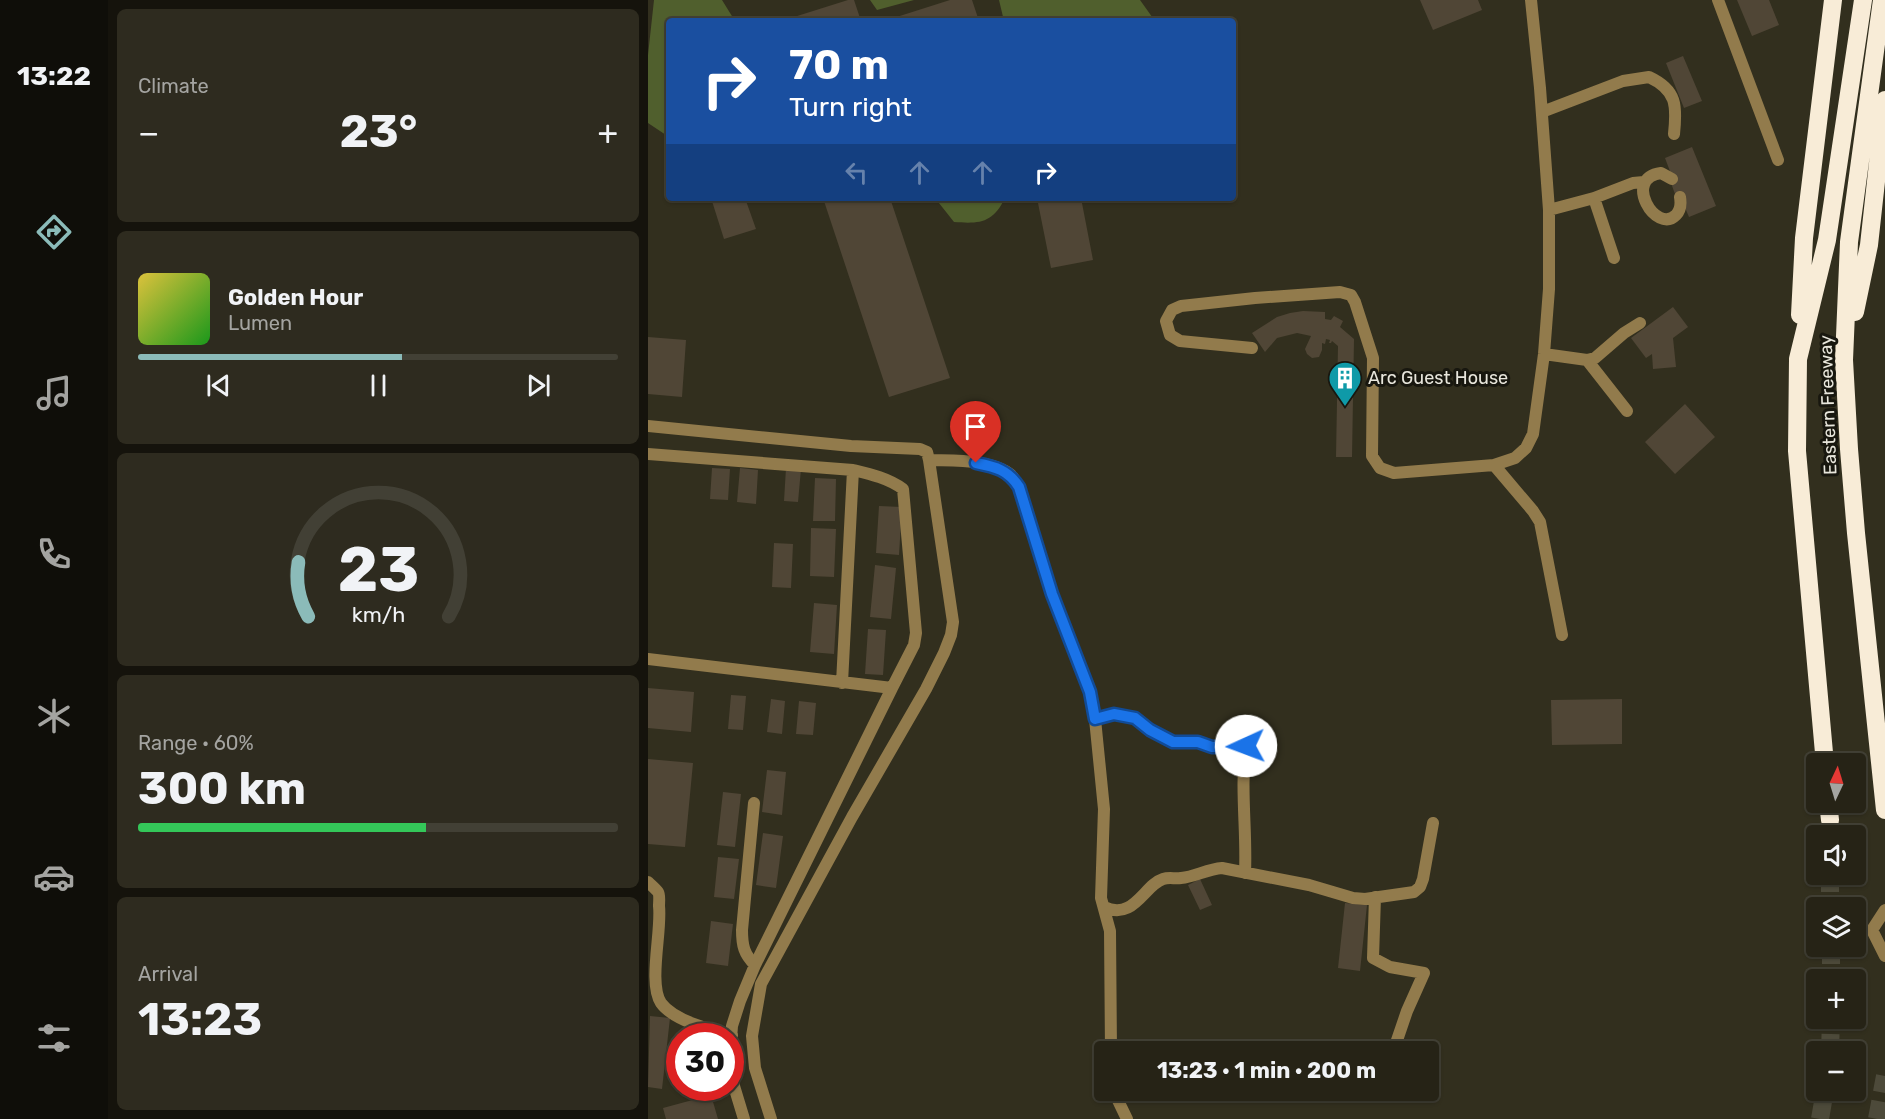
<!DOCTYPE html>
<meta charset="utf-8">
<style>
body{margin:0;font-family:Rubik,sans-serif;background:#2e2b1f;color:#f1f3f6;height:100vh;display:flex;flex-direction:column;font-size:22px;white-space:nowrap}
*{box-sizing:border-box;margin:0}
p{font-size:20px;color:#a4a4a1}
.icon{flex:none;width:33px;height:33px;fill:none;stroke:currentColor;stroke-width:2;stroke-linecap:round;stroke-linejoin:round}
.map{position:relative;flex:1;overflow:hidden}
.panel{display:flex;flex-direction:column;gap:9px;padding:9px;background:#15130c;width:540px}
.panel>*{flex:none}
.top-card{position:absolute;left:18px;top:18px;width:570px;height:183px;border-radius:6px;box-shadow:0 2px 4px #0004,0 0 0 2px #424035;background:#1a4fa0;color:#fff;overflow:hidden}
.needle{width:39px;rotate:4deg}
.controls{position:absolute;left:1158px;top:753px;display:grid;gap:12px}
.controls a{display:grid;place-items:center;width:60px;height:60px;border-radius:6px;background:#262316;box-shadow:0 2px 4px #0004,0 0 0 2px #424035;font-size:30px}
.speed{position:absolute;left:18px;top:1023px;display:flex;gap:12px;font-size:30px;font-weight:700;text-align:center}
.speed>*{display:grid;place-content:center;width:78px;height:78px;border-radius:50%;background:#262316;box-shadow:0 2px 4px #0004,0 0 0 2px #424035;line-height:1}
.speed .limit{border:9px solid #d22;background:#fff;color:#111}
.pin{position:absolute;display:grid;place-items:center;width:51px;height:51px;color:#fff;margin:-62px -26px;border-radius:50% 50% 50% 0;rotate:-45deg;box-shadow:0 0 6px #0007}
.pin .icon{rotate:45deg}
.me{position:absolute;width:66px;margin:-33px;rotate:268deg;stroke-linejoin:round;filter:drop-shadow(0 0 4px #0008)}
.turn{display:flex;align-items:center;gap:21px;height:126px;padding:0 24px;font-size:27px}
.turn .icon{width:78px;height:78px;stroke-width:2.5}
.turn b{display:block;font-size:42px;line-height:51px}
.lanes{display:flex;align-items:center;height:57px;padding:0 24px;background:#0003;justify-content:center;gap:30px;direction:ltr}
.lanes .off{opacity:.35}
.big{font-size:45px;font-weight:700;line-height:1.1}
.panel .tile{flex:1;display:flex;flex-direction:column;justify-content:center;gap:9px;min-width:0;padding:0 21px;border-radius:9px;background:#2e2b1f}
.panel .dial{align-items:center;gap:0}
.dial svg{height:156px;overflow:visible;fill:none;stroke:#424035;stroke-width:7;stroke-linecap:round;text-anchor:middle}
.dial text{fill:#f1f3f6;stroke:none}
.song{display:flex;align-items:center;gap:18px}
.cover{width:72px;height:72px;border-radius:9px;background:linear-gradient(135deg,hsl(50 70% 55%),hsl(120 70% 35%))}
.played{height:6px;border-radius:3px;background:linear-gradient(90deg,#8bbbb9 55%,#424035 55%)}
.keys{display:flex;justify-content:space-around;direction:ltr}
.heat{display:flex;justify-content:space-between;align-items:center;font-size:33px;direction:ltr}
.charge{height:9px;border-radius:4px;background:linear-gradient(90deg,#34c759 60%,#424035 0)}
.trip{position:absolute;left:446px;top:1041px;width:345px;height:60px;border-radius:6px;background:#262316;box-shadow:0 2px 4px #0004,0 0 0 2px #424035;font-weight:700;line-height:60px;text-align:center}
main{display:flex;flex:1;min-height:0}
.tabs{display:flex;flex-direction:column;width:108px;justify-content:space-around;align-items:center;background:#0f0e09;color:#a4a4a1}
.tabs .icon{width:42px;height:42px}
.tabs .current{color:#8bbbb9}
.tabs b{font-size:27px;color:#f1f3f6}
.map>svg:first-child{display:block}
</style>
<main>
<nav class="tabs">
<b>13:22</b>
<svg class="icon current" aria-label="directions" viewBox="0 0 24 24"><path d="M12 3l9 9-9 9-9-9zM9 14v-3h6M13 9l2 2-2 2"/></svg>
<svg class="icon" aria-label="music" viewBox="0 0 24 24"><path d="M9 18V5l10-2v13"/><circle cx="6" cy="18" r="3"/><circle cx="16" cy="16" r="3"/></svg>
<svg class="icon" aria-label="phone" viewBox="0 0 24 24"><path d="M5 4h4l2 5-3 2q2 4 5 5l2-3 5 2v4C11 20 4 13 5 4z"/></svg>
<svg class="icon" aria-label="climate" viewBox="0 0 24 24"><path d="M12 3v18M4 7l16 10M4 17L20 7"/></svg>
<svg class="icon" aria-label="car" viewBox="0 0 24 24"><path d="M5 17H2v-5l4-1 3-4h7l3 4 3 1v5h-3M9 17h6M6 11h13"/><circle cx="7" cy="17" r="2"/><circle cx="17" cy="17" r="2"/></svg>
<svg class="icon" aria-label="filters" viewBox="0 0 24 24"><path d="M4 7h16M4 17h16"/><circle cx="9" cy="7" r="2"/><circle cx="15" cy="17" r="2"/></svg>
</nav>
<section class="panel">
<div class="tile"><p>Climate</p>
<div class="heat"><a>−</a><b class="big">23°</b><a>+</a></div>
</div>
<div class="tile">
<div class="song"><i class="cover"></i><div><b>Golden Hour</b><p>Lumen</p></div></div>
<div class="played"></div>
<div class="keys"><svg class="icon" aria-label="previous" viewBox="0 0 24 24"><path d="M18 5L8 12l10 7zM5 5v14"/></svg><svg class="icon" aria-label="pause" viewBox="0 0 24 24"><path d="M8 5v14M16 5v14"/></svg><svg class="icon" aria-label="next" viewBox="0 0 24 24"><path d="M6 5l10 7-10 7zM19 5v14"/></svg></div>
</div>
<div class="tile dial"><svg viewBox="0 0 100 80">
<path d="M14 69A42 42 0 1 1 86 69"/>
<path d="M14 69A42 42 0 0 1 9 41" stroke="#8bbbb9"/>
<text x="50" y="56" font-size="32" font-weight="700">23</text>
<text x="50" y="72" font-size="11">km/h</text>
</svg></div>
<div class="tile"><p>Range · 60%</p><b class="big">300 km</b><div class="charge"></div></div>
<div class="tile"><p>Arrival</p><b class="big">13:23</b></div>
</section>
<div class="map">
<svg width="1237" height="1119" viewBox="0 0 1237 1119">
<rect width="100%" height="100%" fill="#322f1e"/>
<path fill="#505f2d" d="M6,0H74L87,21H21V137L0,123V55Z
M222,0H266L229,10Z
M351,0H492L507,21H356Z
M287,198H357C345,223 332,224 306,222Z"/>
<path fill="#504636" d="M200,0H206L213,21H147L146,17Z
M302,0H324L331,21H236Z
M772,0H830L834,10L785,30Z
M1089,0H1121L1131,25L1104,36Z
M1035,56L1054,101L1036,108L1018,63Z
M1044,147L1068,206L1041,217L1032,196L1028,197L1023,183L1026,182L1017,158Z
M63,198H97L108,229L76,239Z
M175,198H242L302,378L241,397Z
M389,198H433L445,260L403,268Z
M1025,307L1040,327L1025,338L1028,367L1005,369L1004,354L998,358L983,338Z
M655,311L677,312V319L683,320L686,316L695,321L692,327L706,339L704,457H688L690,346L684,341L683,343H681L682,340L678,339L677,344L674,343V350L671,357L664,358L659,354L657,349L663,336L649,333L629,338L617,352L604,333L629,317L642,313Z
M0,337L38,340L34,397L0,394Z
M1037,404L1067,437L1027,474L997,442Z
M64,468L82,469L80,500L62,499Z
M92,468L110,470L108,504L89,502Z
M138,468L153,469L150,502L136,501Z
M167,478L188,479L187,521H165Z
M231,506L254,507L251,555L228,553Z
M163,528L188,529L186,577L162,576Z
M126,543L145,544L143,588L124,587Z
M227,565L248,568L243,619L222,617Z
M166,603L189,605L186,654L162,652Z
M220,629L238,630L235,675L217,674Z
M0,688L46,692L43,732L0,728Z
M83,695L98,696L95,730L80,729Z
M123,699L137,701L134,734L119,732Z
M974,699V744L904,745L903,700Z
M151,701L168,703L165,735L148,734Z
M0,759L45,763L37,847L0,844Z
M119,770L138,772L134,815L114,812Z
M75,792L93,794L87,847L69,845Z
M115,833L135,836L128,888L108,885Z
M70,857L91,859L86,899L66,897Z
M552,879L564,905L552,910L540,885Z
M697,903L719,905L712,971L690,968Z
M63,921L85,924L80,966L58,963Z
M2,1016L22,1018L14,1089L0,1087Z
M48,1032L56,1033L61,1036H41Z
M63,1095L70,1119H18L15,1108Z"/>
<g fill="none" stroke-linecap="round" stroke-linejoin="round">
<path stroke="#4d4a3a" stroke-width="18" stroke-dasharray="18 9" stroke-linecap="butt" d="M1182,820V836
M1182,874V908
M1183,946V980
M1182,1052L1183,1018
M1172,1119L1177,1090
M1229,1119L1237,1076"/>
<path stroke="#927b4c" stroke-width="12" d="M1070,0L1130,160
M894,112L975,81L1001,77C1029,90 1029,106 1026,134
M1024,179L1013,173C974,178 1008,235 1028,215C1033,210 1033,203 1032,197
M946,198L966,258
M901,210L946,198L985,183L996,182
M604,348L532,341L522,335L518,321L524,310L533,306L607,298L692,292L703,295L707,302L725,358L724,456L732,468L746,473L846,465L867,458L878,448L885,434L896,354L901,289V210L892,88L883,0
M896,354L939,360L947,358L976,333L992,323
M939,360L979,411
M0,426L203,446L272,449L279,452L281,460L305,622L303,635L296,653L278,689L204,817L113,984L104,1036L107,1068L123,1119
M0,454L205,470C222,474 240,478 255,489L268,633L266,645L244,688L0,659
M281,460C302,460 347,460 363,475C366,478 369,484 371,487L404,594L442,692L447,719L456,809L453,898L462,931L463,1052
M846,465L885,511L892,522L914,635
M194,683L205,470
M447,719L466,714L487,718L502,730L525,742H550L564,747L598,746C592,788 599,831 597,873
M106,803L94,930C94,946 96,954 107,965
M0,882C3,885 8,889 10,892C12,895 11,902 11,906C14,931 0,983 13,1003C26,1021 63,1030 84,1035
M727,897L725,958L742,967L776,973L759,1011L745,1052
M456,907C486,921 496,885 515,879C521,877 527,879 533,878C547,877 559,869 574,868L661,885L705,898L717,899L766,892L772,887L775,879L785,823
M1237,910L1224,930L1237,956
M82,1053L84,1026L92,1001L107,965L244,688
M82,1063L86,1086L96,1119
M465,1090L479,1119"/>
<path stroke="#f8ecd7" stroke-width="18" d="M1234,0L1201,242L1196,360L1201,449L1208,533L1237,810
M1207,312L1221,245L1237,100
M1152,315L1156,238L1185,0
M1177,764L1149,451L1150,359L1179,240L1215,0
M1180,802L1182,820"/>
</g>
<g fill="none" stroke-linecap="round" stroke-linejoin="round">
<defs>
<path id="route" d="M328,463C348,467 360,470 371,487L404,594L442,692L447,719L466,714L487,718L502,730L525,742H550L564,747L598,746"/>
</defs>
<use href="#route" stroke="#114b97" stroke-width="15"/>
<use href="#route" stroke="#1a73e8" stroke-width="10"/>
</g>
<defs>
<symbol id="building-pin" viewBox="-11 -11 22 30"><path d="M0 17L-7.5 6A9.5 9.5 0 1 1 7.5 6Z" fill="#0f9aa8" stroke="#18170f"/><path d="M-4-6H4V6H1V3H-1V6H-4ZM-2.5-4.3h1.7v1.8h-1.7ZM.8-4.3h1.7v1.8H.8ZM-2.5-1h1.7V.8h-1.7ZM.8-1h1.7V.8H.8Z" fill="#fff"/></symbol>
</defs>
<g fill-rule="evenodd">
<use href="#building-pin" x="678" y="359" width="38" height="52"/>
</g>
<g text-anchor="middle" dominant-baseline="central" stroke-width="6" stroke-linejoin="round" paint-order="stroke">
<g font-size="18" fill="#e8e6dc" stroke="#18170f" text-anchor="start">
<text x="720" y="378">Arc Guest House</text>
</g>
<g font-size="18" fill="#e8e6dc" stroke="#18170f">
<text transform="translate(1180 405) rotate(-92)">Eastern Freeway</text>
</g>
</g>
</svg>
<div class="controls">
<a><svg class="needle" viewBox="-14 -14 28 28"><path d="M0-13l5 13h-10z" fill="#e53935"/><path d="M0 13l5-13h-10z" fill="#a4a4a1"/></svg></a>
<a><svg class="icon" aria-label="sound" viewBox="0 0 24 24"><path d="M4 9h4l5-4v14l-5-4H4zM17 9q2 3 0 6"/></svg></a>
<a><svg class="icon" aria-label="layers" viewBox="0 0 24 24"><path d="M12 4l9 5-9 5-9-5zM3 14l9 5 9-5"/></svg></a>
<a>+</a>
<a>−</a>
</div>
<div class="speed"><div class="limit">30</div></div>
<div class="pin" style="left:328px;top:463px;background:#d93025"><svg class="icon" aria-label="arrive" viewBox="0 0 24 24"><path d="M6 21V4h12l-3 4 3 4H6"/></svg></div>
<svg class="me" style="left:598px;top:746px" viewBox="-20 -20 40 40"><circle r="19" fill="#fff"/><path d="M0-13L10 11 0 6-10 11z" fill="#1a73e8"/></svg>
<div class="trip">13:23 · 1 min · 200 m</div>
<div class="top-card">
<div class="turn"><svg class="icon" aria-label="right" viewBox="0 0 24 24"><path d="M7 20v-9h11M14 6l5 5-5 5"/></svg><div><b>70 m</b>Turn right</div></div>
<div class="lanes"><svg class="icon off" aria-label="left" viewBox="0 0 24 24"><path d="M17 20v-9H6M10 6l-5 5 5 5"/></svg><svg class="icon off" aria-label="ahead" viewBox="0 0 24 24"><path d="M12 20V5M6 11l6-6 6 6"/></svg><svg class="icon off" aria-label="ahead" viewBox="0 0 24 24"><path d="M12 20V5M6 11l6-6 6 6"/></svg><svg class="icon" aria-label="right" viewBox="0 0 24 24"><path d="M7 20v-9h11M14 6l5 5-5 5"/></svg></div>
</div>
</div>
</main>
